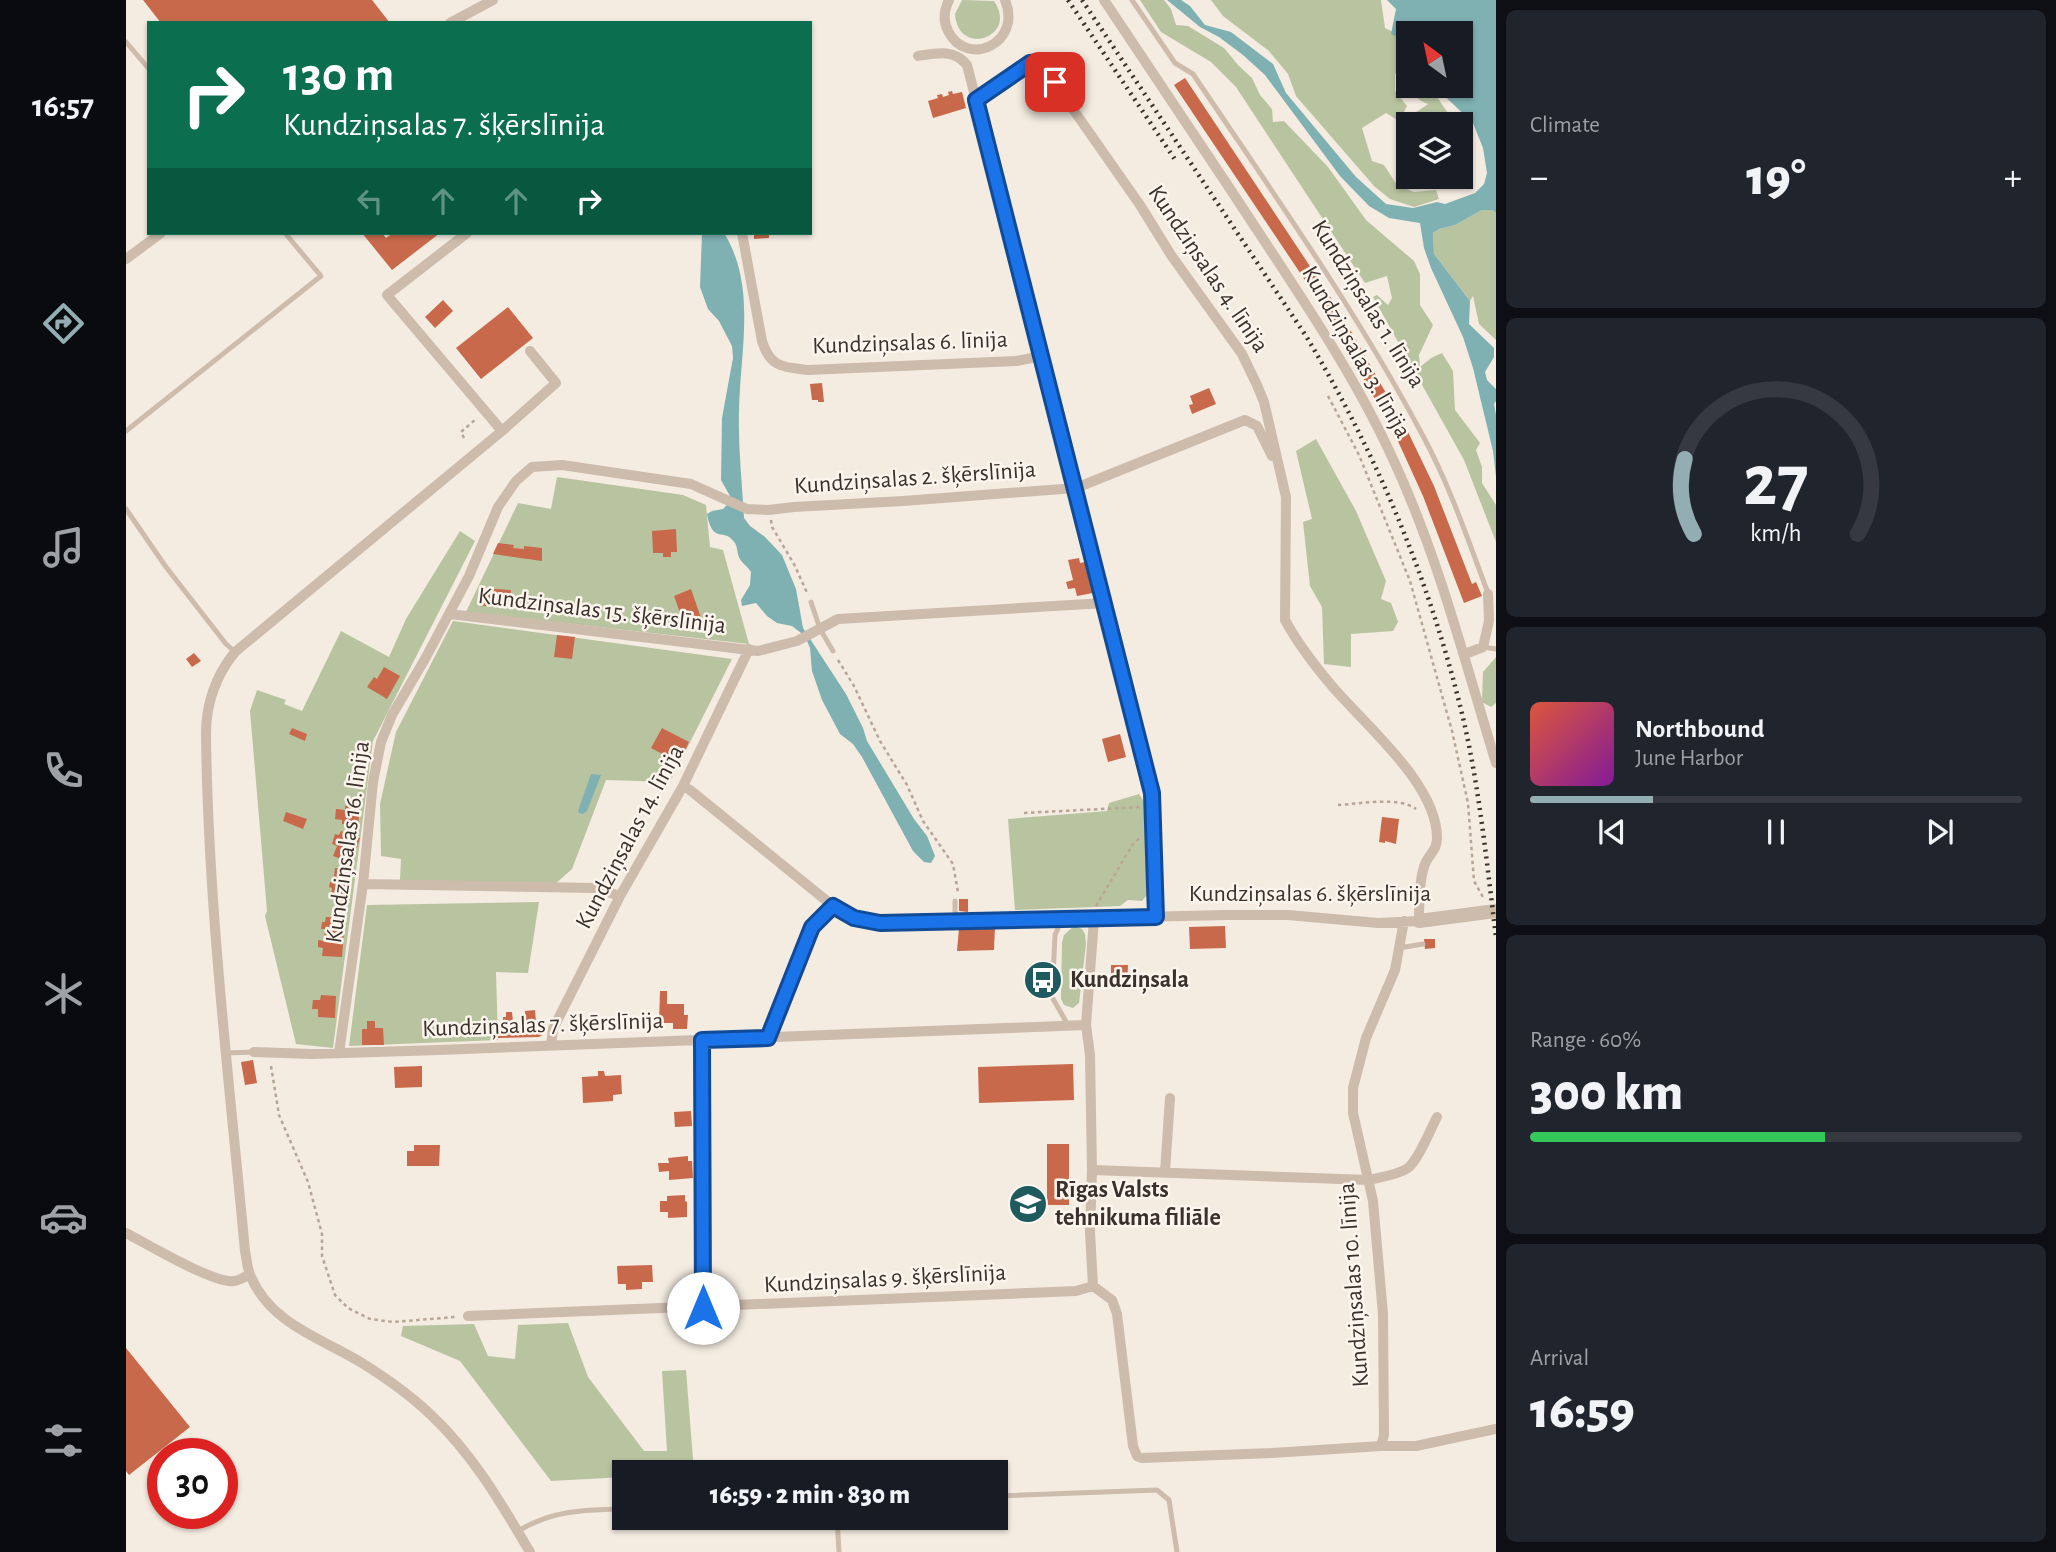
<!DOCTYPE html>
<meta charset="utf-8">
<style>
body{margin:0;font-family:"Alegreya Sans",sans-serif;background:#20242c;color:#f1f3f6;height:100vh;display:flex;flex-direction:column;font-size:26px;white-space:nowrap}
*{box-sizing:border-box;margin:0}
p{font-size:23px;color:#9ea1a6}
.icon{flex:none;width:38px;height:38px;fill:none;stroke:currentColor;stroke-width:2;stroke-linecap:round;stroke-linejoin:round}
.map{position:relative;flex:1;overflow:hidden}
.sheet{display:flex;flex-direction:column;gap:10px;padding:10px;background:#0d0f14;width:560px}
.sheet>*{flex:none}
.banner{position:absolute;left:21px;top:21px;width:665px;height:214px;border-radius:0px;box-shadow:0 2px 5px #0004;background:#0b6e4f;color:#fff;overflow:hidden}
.needle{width:46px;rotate:327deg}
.tools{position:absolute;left:1270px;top:21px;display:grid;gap:14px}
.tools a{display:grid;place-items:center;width:77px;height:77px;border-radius:0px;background:#171b24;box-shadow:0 2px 5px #0004;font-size:35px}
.speed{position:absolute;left:21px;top:1438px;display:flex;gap:14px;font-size:35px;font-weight:700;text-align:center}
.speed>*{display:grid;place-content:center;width:91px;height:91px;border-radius:50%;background:#171b24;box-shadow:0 2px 5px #0004;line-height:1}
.speed .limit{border:10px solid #d22;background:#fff;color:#111}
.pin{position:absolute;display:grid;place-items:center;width:60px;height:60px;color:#fff;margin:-30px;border-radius:14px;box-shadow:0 4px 10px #0006}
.me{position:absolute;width:77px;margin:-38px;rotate:0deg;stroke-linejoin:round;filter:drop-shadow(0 0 5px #0008)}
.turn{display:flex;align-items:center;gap:24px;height:147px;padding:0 21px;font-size:32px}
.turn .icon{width:91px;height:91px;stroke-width:2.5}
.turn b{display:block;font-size:49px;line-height:60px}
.lanes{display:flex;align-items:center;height:66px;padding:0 21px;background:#0003;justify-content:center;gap:35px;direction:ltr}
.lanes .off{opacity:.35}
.big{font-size:52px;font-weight:800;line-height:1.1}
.sheet .card{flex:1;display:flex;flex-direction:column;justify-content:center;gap:10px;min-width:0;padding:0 24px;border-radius:10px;background:#20242c}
.sheet .dial{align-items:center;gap:0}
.dial svg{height:182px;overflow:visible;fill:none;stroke:#363941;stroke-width:7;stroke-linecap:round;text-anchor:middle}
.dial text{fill:#f1f3f6;stroke:none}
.song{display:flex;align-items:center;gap:21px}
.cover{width:84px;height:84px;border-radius:10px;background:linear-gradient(135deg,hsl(10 70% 55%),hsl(290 70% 35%))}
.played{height:7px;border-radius:4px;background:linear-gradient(90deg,#92aeb2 25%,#363941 25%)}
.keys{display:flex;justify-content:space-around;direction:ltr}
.heat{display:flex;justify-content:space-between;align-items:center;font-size:38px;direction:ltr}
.charge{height:10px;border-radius:5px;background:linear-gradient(90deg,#34c759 60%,#363941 0)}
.trip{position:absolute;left:486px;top:1460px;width:396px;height:70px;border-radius:0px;background:#171b24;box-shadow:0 2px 5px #0004;font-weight:800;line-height:70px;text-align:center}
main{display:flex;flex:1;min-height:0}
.menu{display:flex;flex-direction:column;width:126px;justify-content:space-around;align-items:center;background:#090b0e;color:#9ea1a6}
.menu .icon{width:49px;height:49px}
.menu .selected{color:#92aeb2}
.menu b{font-size:32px;color:#f1f3f6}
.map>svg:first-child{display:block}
</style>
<main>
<nav class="menu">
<b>16:57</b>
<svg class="icon selected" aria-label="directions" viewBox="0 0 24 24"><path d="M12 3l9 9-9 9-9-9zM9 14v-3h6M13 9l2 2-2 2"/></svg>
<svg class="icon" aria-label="music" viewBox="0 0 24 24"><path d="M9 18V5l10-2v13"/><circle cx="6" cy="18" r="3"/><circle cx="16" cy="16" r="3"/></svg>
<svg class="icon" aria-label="phone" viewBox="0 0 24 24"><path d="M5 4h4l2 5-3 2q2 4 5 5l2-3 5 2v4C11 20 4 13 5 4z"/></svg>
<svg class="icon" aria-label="climate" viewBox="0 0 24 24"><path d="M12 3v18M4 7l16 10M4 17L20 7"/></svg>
<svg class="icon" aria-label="car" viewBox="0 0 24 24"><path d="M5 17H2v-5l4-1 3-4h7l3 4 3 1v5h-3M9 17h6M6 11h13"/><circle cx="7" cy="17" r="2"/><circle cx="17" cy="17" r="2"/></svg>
<svg class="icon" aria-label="filters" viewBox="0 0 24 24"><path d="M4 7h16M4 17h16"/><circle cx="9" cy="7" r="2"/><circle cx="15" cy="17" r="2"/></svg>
</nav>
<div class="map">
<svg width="1370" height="1552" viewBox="0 0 1370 1552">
<rect width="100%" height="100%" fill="#f4ebe1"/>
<path fill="#b8c4a0" d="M836,0L868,1C893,37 832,58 829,14Z
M1014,0H1038L1045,9L1050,25L1062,26L1098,48L1112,65L1126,78L1134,95L1146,109L1147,122L1158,121L1202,167L1240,220L1288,261L1294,274V305L1307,325L1293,355L1294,367L1305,358L1316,353L1327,371L1329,410L1354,443L1350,450L1356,467V483L1370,505V542L1338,460L1247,297L1251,295L1262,305L1266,298L1261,276L1239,283L1110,87L1085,62L1035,32Z
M1085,0H1255L1259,28L1283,40V79L1280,65L1269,74V91L1281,106L1273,121L1260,113L1236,128L1246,161L1258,165L1271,185L1288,192L1310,190L1313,199L1288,207L1264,199L1248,186L1170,96L1162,74L1143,51L1097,16Z
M1285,86H1310L1311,97L1324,116L1322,124H1284L1286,115L1302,104C1292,100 1288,96 1285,86Z
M1356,210H1366L1370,213V340L1353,324L1347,296L1344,301L1308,254L1307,233L1313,229L1329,225Z
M1190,439L1230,511L1260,581L1255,599L1265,603L1272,622L1267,631L1225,634V667L1198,664L1196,607L1184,586L1177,522L1186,519L1170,451Z
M431,477L557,495L580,505L584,547L597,550L623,644L340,612L392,503L425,509Z
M334,531L349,541L247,741L207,1048L170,1044L139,916L141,911L124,711L131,690L160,700L158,704L176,711L215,631L263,657L280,619Z
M327,621L606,659L544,782L480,780L446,869L429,884L274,880L275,859L255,856L254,804L270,732Z
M1370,657V703L1365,707L1356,702L1357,672Z
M1013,794L1019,803V808H1025V881L1021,884V895L1016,901L1002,900L994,906L889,910L882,819L981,811L983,803Z
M413,902L402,973L370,972L372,1040L223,1046L241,905Z
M948,926L956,929L959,934L960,944L953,1003L947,1008L938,1005L935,999L936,943L938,935Z
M442,1323L462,1377L518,1451H541L536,1371L560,1370L568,1472H499V1477L425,1481L334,1361L275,1336L277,1326L348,1324L362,1356L389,1359L392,1325Z"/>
<path fill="#7fb0b2" d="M1041,0H1055L1064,6L1079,25L1105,32L1147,64L1160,93L1230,177L1260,204L1287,208L1311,202L1319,204L1349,193L1358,184L1361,173L1357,148L1347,123L1308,86H1335V33H1283V43L1265,34L1270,9L1261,0H1370V213L1366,210H1356L1329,225L1313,229L1307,233L1308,254L1344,301L1343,324L1368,348V357L1359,372L1361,380L1370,389V401L1368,404L1370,415V477L1367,451L1347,368L1337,337L1305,268L1298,248L1294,223L1263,218L1243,206L1214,176L1139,75L1117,55L1093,37L1074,27Z
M576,233H598C631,286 614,352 613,411C612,446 616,482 618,518L624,526L639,537L656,555L670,589L677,628L720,694L737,728L741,741L788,819L801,836L809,856L805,863L798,862L787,851L736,757L727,744L714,734L696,700L686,671L684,648L679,636L666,626L651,623L641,616L630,603L616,606L615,600L624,585L625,572C622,567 617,564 614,559C611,555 612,548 609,543C598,526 587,546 581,514L586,511L597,509L604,502V496L595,480L596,418L607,358L606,346L593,321L582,309L574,287Z
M465,774L475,775L461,811L457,814L453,813L452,811Z"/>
<path fill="#c8694b" d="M17,0H246L264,23H35Z
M1059,78L1213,310L1282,432L1308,486L1346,584L1350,582L1356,596L1338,603L1297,496L1271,439L1203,316L1048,85Z
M826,91L827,94L836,92L840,108L807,118L802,101L812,98L811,95L816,94L817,97L823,95L822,92Z
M236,233H256L260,238L267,233H314L266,270Z
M628,233H643V238L628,239Z
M317,300L327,311L309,328L299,317Z
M382,307L407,338L355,379L330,348Z
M696,383L698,402H692V400H686L684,384Z
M1083,388L1090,404L1066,414L1063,405L1067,404L1064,396Z
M550,529L551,552H545V557H537V553H527L526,531Z
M372,543L388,545L387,548L398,549V546L416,548V561L367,554Z
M953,558L954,563L959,562L967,593L951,596L949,588L942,589L940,582L947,580L942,560Z
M356,588L385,590L384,607L355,606Z
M565,589L575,618L558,624L548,596Z
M431,635L449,637L446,659L428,657Z
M68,653L75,661L66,667L60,659Z
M258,667L274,676L261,699L241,687L248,677L251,679Z
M166,728L181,734L179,741L163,734Z
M536,728L563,742L553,763L525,748Z
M994,734L1000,757L982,762L976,739Z
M219,806L234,807L232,825L216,824V820L209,819L210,809L219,810Z
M160,812L181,819L177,829L157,821Z
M1256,817L1273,819L1270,844L1259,841V843L1253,842Z
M215,831L234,838L226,863L207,856L211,846L206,844L209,834L213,835Z
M209,868L224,869L221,898L205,897L206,888L203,887L204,882L207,883Z
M833,899H842V912L833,911Z
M200,917L219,918L216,957L196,956L197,948L192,947V940L198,941L199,929H195L196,922H199Z
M869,926L868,950L831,951L833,928Z
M1099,926L1100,948L1064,949L1063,927Z
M1298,939H1309V948L1299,949Z
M985,965H1002L1001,987H985Z
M534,991H541V1004H558V1015H562L561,1029H547V1023H533Z
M195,995L210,996L209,1018L192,1017V1009H186L187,1000H194Z
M409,1010L410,1022H420V1028L416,1035L413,1037L372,1038V1022L377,1023V1017H380V1012H386L387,1022H396V1018H399V1011Z
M241,1021H249V1028H257L258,1045H236V1029H241Z
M127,1060L131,1083L119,1085L115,1062Z
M947,1064L948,1100L853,1103L852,1067Z
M296,1066V1087L269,1088L268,1067Z
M472,1071H478L479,1076L495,1075L496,1094L487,1095V1101L457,1103L456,1077L472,1076Z
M565,1111L566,1126L549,1127L548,1112Z
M921,1144H943V1205H921Z
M288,1145H314L313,1166H281V1151H288Z
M562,1156V1161H566L567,1178L543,1180V1171L533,1172L532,1163H543L542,1158Z
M559,1195V1201L561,1202V1217L542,1218V1212H534V1201H541V1196Z
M526,1265L527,1282H516V1289L500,1290V1284H492L491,1266Z
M0,1348L64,1427L3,1475L0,1471Z"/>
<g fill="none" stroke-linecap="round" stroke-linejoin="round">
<path stroke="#b9a596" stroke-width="2.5" stroke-dasharray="3.5 3.5" stroke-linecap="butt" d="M1202,396L1233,455L1284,581L1326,731L1342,803L1348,881L1358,899
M338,438L335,432L350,419
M645,520L646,527L668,564L682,595
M712,660L728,686L754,741L781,785L797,821L827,864L832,892
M1212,805C1233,804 1273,796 1290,809
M898,813L1014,807
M970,906L1007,844L1016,836
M145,1066L153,1115L182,1182L196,1234V1256L209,1295L222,1308L244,1319L267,1322L329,1317"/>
<path stroke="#cdbbac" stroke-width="5" d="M1006,0L1049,63L1067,74C1147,193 1230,310 1297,436C1324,486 1342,540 1362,593
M0,42L23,69
M0,431L195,276L159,233
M0,509L40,567L100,644L109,652
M685,602L694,629L707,651
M1357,647L1370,649
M936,919L929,935L926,997L942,1025
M829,921V901
M1273,948L1297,944
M101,1053L128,1052
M870,1496L1031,1490L1043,1500L1051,1552
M711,1517L713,1552
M392,1531C427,1510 458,1510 499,1509"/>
<path stroke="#cdbbac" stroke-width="10" d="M823,0C818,10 817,21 822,31C841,69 897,43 879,0
M978,0C1034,84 1090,167 1145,251C1189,318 1233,385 1266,457C1312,555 1338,659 1370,763
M324,23L367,0
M792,56C811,53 828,49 841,65L950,488L1026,793L1030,917
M341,233L261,295L376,431
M616,233L636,341C644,368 658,367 682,370L890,361L916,356
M0,259L35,233
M324,614L632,651L671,641L712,619L979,603
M1339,654L1357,647L1363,621L1362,594
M557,786L564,790L707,906L728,918L754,923L1101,915H1162L1252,923L1293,921C1293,905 1293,881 1298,867C1301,855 1311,852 1311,838C1311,784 1240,726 1206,686C1189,666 1172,644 1159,620L1160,497L1138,402L1131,385L1116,354L1045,255L1014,205L914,62L904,63L850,100
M237,884L469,888L494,896
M643,1038L686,927L707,906
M576,1040L577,1308
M425,1045L427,1029L494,896L557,786L623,649
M128,1052L186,1054L313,1050L960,1025
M213,1053L237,884L247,782L255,742L266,715L299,659L343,576L372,507L390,481L406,467L436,465L565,484L621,509L642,510L668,507L777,501L950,488L1119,420L1131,426L1146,456
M966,1170L1243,1180C1255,1177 1272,1175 1282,1168C1293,1159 1304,1130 1311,1117
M1039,1172L1044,1098
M0,1233C21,1244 88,1284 108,1281C113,1281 118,1277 123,1275
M967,1286L986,1300L991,1314L1007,1446L1011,1456L1016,1458L1146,1453L1255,1446H1290L1370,1429
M967,1286L964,1232L966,1170L964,1055L960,1025L968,919
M342,1316L950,1291L967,1286
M1255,1446L1258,1435L1257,1314L1247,1201L1227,1113V1088L1240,1038L1269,970L1278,921
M404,1552C375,1503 346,1453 304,1414C284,1395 260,1378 236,1363C195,1338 145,1324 125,1277C121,1269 121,1260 119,1251C103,1079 82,906 80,733C80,704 90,675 109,652L376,431L430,383L404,351"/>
<path stroke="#cdbbac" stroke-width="14" d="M1293,921L1370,911"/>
<path stroke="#3b302b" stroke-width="4.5" stroke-dasharray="2 5" stroke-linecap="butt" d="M942,0L1050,161
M956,0L1180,336C1252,456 1306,586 1338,722C1354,793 1361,865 1370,937"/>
</g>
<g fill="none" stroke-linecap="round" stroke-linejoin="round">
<defs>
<path id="route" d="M577,1308L576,1040L642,1038L686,927L707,906L728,918L754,923L1030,917L1026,793L850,100L904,63L914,62L929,82"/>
</defs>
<use href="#route" stroke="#114b97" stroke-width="18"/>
<use href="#route" stroke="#1a73e8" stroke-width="12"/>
</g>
<defs>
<symbol id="bus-disc" viewBox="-11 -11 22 22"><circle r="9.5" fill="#1f5a5e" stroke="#fbf5ee"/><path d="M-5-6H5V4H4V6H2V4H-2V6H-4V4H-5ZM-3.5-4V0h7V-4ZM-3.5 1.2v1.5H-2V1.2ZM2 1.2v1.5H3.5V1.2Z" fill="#fff"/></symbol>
<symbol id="university-disc" viewBox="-11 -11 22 22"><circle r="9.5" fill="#1f5a5e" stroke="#fbf5ee"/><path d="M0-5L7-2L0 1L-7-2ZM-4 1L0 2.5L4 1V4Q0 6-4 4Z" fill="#fff"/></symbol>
</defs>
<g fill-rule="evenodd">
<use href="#bus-disc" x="895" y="958" width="44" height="44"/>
<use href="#university-disc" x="880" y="1182" width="44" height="44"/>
</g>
<g text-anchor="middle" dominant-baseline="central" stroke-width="5" stroke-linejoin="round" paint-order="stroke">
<g font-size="24" fill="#3b302b" stroke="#fbf5ee">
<text transform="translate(1082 269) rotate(56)">Kundziņsalas 4. līnija</text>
<text transform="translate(1242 304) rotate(58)">Kundziņsalas 1. līnija</text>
<text transform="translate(784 343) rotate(-2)">Kundziņsalas 6. līnija</text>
<text transform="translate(1230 352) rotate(60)">Kundziņsalas 3. līnija</text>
<text transform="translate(789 478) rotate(-4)">Kundziņsalas 2. šķērslīnija</text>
<text transform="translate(476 611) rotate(7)">Kundziņsalas 15. šķērslīnija</text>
<text transform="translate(504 837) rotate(-62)">Kundziņsalas 14. līnija</text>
<text transform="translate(222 842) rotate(-82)">Kundziņsalas 16. līnija</text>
<text x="1184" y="894">Kundziņsalas 6. šķērslīnija</text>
<text transform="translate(417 1025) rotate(-2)">Kundziņsalas 7. šķērslīnija</text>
<text transform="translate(759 1279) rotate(-3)">Kundziņsalas 9. šķērslīnija</text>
<text transform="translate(1228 1285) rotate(-94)">Kundziņsalas 10. līnija</text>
</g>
<g font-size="24" font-weight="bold" fill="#3b302b" stroke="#fbf5ee" text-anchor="start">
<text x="944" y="980">Kundziņsala</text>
<text x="929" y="1190">Rīgas Valsts<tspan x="929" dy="28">tehnikuma filiāle</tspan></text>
</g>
</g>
</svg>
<div class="tools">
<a><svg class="needle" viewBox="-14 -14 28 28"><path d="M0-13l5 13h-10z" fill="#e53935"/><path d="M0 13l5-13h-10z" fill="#9ea1a6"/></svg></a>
<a><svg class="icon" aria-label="layers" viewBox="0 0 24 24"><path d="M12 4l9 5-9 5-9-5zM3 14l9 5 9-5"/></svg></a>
</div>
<div class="speed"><div class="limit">30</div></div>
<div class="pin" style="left:929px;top:82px;background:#d93025"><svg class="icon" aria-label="arrive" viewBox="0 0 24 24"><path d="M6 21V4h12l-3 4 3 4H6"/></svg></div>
<svg class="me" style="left:577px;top:1308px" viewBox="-20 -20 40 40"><circle r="19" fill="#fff"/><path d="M0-13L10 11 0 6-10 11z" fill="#1a73e8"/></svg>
<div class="trip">16:59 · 2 min · 830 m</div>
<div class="banner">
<div class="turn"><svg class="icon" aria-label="right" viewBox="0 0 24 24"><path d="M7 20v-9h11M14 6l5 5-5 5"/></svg><div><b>130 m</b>Kundziņsalas 7. šķērslīnija</div></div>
<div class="lanes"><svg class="icon off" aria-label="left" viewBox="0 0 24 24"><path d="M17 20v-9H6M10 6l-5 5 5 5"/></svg><svg class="icon off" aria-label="ahead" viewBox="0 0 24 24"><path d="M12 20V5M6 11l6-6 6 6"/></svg><svg class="icon off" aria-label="ahead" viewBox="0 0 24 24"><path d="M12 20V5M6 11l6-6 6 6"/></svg><svg class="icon" aria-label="right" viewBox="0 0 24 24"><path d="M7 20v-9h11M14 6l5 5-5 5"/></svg></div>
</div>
</div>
<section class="sheet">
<div class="card"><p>Climate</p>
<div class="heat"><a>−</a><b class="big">19°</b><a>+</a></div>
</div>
<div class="card dial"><svg viewBox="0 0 100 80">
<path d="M14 69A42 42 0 1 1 86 69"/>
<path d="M14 69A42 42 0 0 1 10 36" stroke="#92aeb2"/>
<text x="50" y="56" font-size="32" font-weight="700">27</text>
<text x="50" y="72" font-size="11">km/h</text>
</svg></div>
<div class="card">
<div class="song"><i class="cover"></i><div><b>Northbound</b><p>June Harbor</p></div></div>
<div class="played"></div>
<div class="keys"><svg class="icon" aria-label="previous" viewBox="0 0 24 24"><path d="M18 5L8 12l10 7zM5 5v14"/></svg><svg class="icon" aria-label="pause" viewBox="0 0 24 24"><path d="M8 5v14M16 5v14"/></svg><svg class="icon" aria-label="next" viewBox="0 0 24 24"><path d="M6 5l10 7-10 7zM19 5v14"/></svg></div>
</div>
<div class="card"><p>Range · 60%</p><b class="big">300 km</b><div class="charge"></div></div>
<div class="card"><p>Arrival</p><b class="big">16:59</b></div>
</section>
</main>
